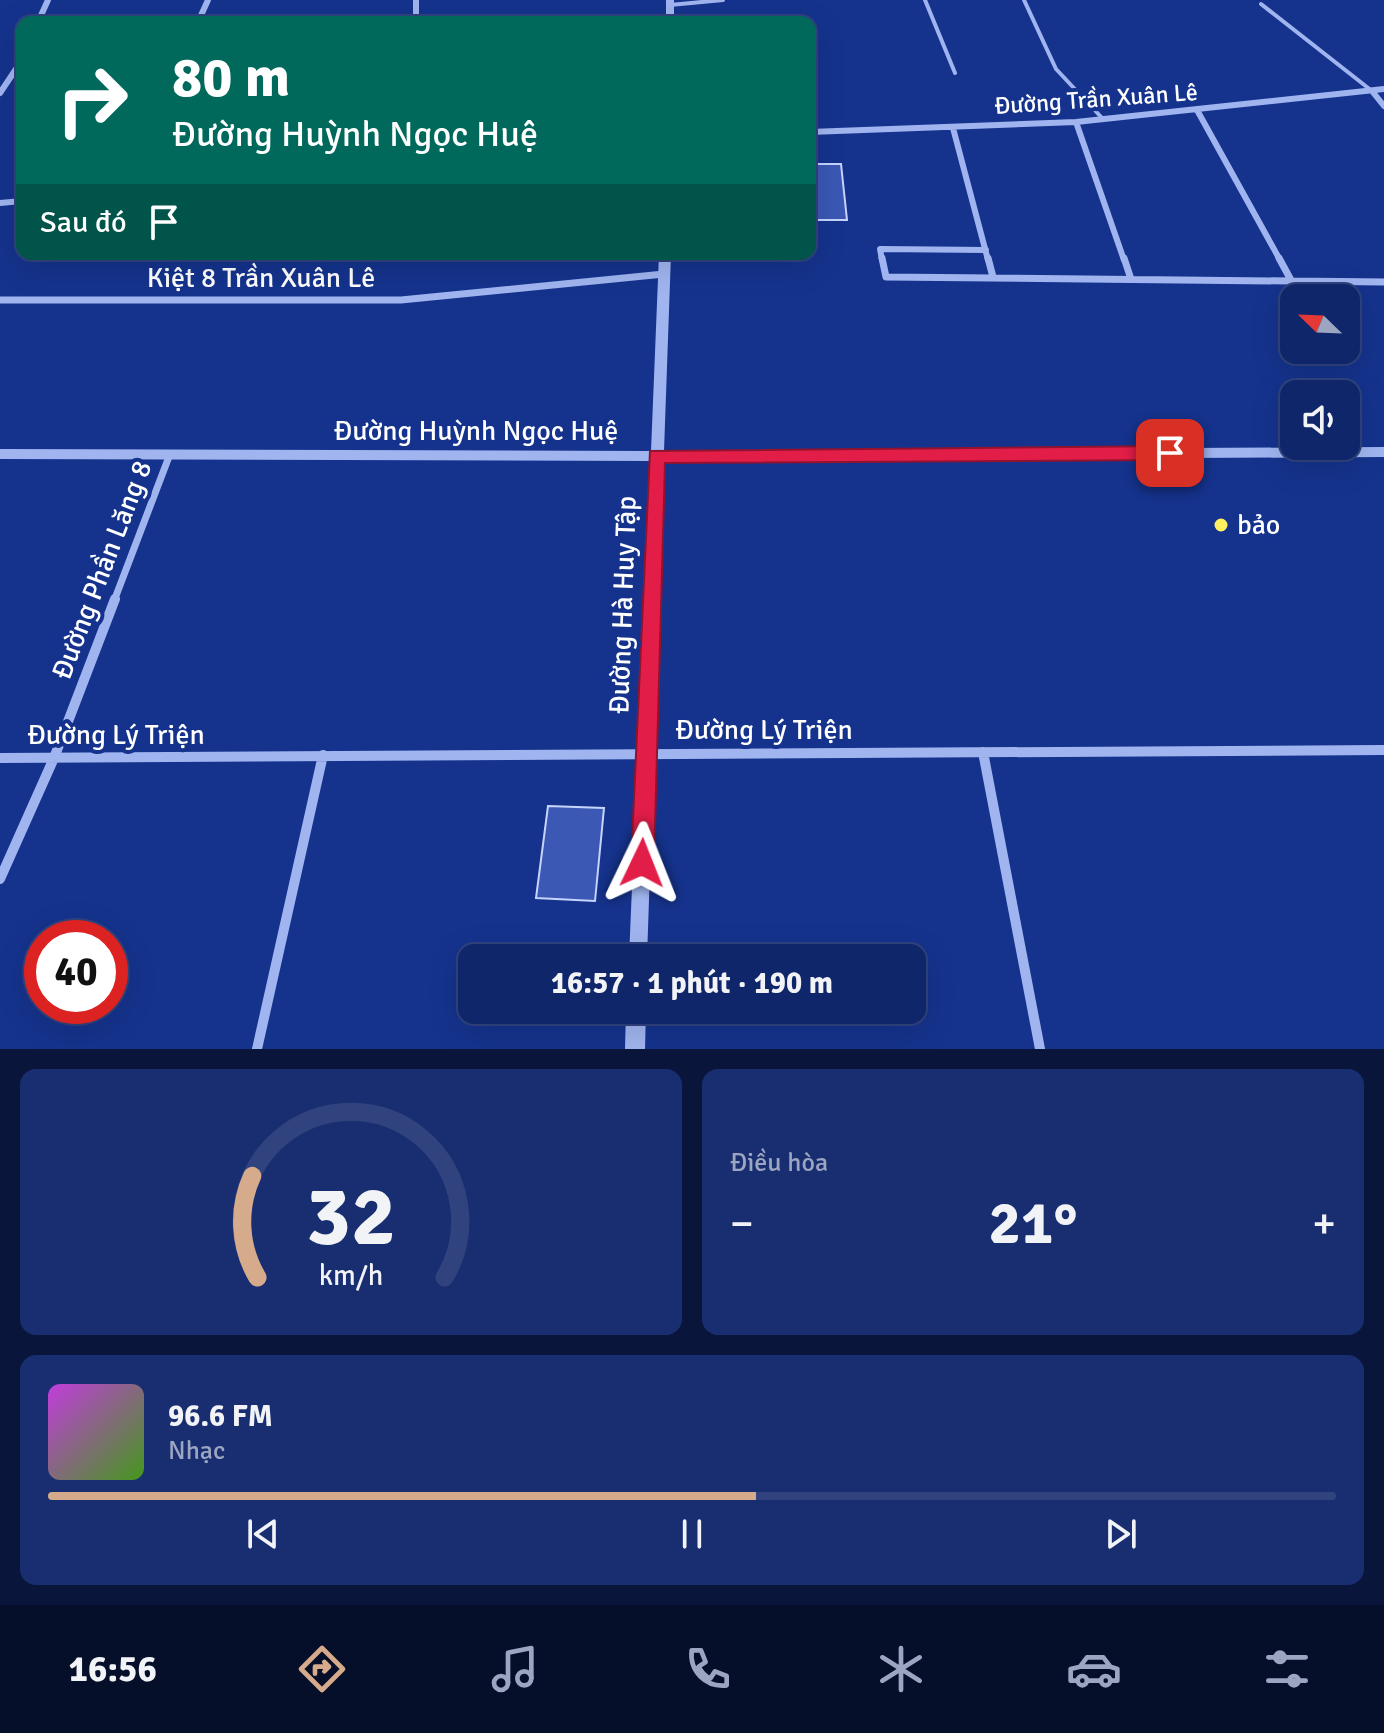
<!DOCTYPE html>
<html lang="vi">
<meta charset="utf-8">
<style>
body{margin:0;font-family:Signika,sans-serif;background:#192e70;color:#f1f3f6;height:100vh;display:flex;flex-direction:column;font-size:30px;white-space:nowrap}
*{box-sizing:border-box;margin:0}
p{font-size:26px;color:#9ca5c1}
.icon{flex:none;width:44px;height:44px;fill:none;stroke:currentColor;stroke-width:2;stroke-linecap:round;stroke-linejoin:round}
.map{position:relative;height:1049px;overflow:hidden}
.panel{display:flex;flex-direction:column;gap:20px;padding:20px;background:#09153a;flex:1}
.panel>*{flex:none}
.banner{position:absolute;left:16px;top:16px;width:800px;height:244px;border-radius:16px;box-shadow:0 8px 32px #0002,0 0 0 2px #30437e;background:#00695c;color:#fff;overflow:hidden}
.needle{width:52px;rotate:293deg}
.tools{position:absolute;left:1280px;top:284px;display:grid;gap:16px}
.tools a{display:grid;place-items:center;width:80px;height:80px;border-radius:16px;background:#10266a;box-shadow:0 8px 32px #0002,0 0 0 2px #30437e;font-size:40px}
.speed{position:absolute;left:24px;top:920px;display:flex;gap:16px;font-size:40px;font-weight:700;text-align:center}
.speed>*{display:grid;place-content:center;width:104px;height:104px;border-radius:50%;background:#10266a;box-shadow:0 8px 32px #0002,0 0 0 2px #30437e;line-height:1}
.speed .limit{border:12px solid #d22;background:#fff;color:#111}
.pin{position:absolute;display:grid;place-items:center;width:68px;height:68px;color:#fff;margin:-34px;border-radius:16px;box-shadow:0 4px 12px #0006}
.me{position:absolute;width:88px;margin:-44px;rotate:2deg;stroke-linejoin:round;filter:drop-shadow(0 0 6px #0008)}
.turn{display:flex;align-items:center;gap:28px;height:168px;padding:0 24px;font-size:36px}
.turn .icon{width:104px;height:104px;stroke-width:2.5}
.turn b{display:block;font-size:56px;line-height:68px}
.then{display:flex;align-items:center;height:76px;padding:0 24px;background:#0003;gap:16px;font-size:30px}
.big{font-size:60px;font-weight:700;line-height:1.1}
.panel .card{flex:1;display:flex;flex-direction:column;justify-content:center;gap:12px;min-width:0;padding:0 28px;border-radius:16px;background:#192e70}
.panel .dial{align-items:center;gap:0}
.dial svg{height:208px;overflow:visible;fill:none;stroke:#30437e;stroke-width:7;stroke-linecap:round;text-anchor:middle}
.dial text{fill:#f1f3f6;stroke:none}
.song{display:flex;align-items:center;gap:24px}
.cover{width:96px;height:96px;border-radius:12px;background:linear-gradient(135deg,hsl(290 70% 55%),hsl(100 70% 35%))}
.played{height:8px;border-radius:4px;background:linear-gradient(90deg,#d6ab8b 55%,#30437e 55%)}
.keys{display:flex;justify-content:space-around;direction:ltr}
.heat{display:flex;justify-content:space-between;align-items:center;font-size:44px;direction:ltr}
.panel .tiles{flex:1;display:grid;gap:20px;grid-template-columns:1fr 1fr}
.card:last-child{grid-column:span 2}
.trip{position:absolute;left:458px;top:944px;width:468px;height:80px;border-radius:16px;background:#10266a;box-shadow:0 8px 32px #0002,0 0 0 2px #30437e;font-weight:700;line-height:80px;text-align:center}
.menu{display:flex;height:128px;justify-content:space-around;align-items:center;background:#060f2a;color:#9ca5c1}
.menu .icon{width:56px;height:56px}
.menu .current{color:#d6ab8b}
.menu b{font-size:36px;color:#f1f3f6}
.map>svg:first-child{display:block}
</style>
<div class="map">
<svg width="1384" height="1049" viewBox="0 0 1384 1049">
<rect width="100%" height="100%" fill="#15338d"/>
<path fill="#3a58b4" stroke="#c6d4fb" stroke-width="2" d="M810,164H841L847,220H810Z
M548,806L604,808L595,901L536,898Z"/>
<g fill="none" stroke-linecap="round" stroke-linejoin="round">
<path stroke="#a0b5f0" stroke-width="4" d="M925,0L955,73
M1024,0L1056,69L1103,119
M1261,4L1372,91
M670,5L723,0"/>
<path stroke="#a0b5f0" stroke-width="6" d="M416,0V22
M38,22L48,0
M198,22L208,0
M1372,91L1384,106
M0,93L22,60
M1197,110L1280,260
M1076,122L1124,260
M953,128L988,260
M810,132L1076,122L1384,89
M0,203L22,201
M882,260L880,249L986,250"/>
<path stroke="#a0b5f0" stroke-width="7" d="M882,258L886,277L1384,282
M988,258L993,277
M1124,258L1131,279
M1279,258L1292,282
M0,300H401L664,274
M114,601L170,454"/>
<path stroke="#a0b5f0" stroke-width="10" d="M983,752L1040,1049
M0,758L1384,750
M0,879L54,758L115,599
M257,1049L323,755"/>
<path fill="#a0b5f0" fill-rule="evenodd" d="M666,0H674V22H666Z
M659,254H671L664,451L1384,447V457L664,461L647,958H629L650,461L0,459V449L651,451Z
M626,1010H646L645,1049H625Z"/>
</g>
<path fill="#e11d48" stroke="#92132f" stroke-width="2" d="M1170,446L1178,453L1170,460L665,463L654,863L650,871L642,874L634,871L631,863L650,451Z"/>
<circle fill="#fff05f" stroke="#15338d" stroke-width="3" cx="1221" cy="525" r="8"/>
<g text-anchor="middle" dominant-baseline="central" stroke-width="8" stroke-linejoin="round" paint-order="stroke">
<g font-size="24" fill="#fff" stroke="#15338d">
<text transform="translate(1096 99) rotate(-4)">Đường Trần Xuân Lê</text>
</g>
<g font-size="28" fill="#fff" stroke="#15338d">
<text x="261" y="278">Kiệt 8 Trần Xuân Lê</text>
<text x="476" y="431">Đường Huỳnh Ngọc Huệ</text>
<text transform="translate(102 570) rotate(-69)">Đường Phần Lăng 8</text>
<text transform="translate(623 605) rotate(-88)">Đường Hà Huy Tập</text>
<text x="764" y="730">Đường Lý Triện</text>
<text x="116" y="735">Đường Lý Triện</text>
</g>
<g font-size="28" fill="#fff" stroke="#15338d" text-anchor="start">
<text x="1237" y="525">bảo</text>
</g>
</g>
</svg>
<div class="tools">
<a><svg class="needle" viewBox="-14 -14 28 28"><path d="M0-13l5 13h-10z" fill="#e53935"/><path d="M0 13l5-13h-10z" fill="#9ca5c1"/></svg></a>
<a><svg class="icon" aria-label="sound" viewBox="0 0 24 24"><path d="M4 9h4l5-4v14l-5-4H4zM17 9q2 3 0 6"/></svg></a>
</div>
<div class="speed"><div class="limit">40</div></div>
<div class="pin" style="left:1170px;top:453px;background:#d93025"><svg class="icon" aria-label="arrive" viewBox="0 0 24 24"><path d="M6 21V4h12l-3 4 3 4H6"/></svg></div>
<svg class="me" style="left:642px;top:863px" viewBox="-20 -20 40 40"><path d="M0-17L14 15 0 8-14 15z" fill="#e11d48" stroke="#fff" stroke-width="4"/></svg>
<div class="trip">16:57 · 1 phút · 190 m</div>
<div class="banner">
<div class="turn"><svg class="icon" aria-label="right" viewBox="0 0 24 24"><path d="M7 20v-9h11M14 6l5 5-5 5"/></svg><div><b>80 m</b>Đường Huỳnh Ngọc Huệ</div></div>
<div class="then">Sau đó<svg class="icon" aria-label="arrive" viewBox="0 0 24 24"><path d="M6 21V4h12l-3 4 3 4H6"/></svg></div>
</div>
</div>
<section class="panel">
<div class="tiles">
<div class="card dial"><svg viewBox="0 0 100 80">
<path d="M14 69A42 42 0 1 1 86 69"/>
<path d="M14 69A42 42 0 0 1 12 30" stroke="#d6ab8b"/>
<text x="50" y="56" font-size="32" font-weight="700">32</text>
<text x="50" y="72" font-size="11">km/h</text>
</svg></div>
<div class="card"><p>Điều hòa</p>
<div class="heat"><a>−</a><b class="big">21°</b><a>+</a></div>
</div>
<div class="card">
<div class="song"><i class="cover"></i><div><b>96.6 FM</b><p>Nhạc</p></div></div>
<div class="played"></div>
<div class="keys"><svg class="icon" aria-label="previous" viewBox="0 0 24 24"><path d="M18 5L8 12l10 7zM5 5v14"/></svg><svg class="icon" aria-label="pause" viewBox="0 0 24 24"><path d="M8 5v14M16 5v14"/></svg><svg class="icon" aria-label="next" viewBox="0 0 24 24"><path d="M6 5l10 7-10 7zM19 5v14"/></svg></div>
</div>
</div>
</section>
<nav class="menu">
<b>16:56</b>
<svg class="icon current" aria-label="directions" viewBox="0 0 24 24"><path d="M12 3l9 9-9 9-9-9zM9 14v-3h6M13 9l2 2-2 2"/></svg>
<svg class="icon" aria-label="music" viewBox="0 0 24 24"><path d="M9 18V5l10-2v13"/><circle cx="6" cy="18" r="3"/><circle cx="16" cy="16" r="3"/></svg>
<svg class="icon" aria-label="phone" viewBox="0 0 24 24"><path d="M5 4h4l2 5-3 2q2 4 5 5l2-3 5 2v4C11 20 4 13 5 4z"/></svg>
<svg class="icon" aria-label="climate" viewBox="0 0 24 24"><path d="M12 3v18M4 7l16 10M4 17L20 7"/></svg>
<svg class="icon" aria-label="car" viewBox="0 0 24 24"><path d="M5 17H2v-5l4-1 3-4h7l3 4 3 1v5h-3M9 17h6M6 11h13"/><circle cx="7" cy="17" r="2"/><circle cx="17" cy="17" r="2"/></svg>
<svg class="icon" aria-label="filters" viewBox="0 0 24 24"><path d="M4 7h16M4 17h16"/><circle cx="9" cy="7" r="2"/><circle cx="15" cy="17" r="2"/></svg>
</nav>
